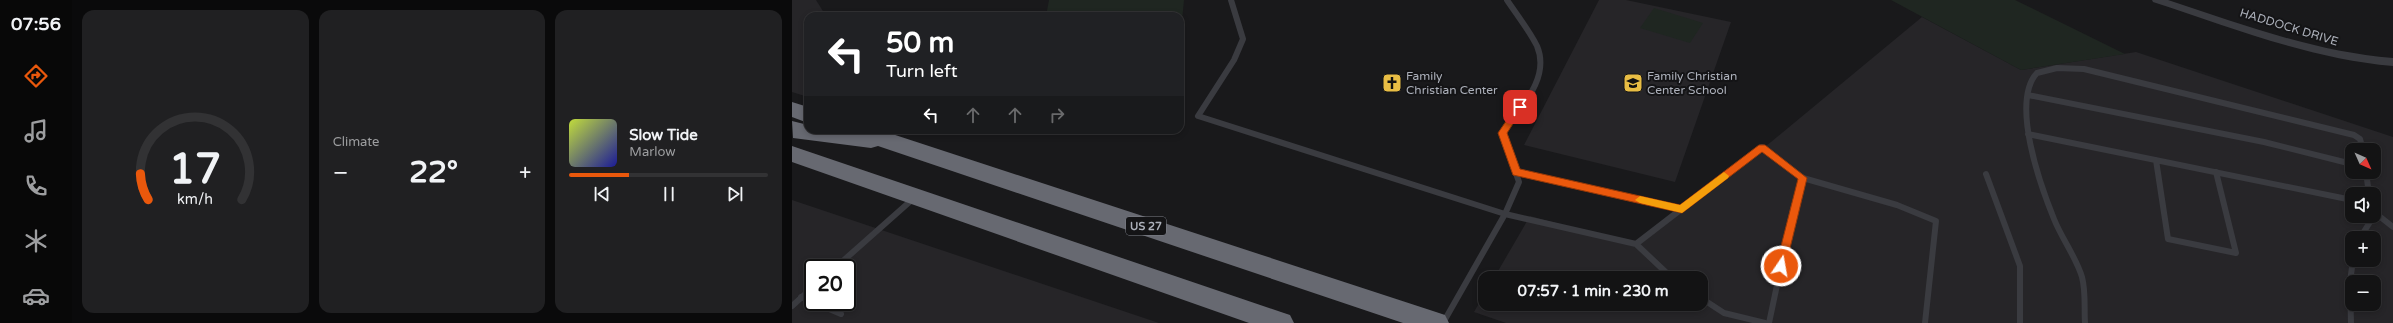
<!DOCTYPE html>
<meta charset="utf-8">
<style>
body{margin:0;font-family:"Varela Round",sans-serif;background:#202022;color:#f1f3f6;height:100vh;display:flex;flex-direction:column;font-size:15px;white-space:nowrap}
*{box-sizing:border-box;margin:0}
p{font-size:13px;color:#9d9ea0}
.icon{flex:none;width:22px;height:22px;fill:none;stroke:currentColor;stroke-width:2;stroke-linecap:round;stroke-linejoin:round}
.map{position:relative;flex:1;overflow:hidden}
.side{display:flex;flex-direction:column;gap:10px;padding:10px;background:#0a0a0b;width:720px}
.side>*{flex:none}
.banner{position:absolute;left:12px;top:12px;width:380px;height:122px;border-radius:12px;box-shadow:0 2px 6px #0003,0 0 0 1px #323234;background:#202124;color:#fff;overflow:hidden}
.needle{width:26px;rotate:135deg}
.buttons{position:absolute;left:1553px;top:143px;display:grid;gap:8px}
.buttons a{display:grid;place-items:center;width:36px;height:36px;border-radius:8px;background:#131314;box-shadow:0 2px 6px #0003,0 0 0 1px #323234;font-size:20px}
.speed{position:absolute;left:12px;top:259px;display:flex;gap:8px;font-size:20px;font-weight:700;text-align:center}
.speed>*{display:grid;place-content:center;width:52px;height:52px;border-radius:50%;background:#131314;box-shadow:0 2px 6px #0003,0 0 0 1px #323234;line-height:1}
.speed .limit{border:2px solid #111;border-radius:6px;background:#fff;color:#111}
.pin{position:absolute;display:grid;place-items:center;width:34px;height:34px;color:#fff;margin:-17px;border-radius:8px;box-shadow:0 2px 6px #0006}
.me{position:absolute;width:44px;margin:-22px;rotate:12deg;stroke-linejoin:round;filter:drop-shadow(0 0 3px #0008)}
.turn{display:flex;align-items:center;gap:14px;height:84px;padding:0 16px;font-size:18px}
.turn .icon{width:52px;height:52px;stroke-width:2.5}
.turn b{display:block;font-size:28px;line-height:34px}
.lanes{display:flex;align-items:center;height:38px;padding:0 16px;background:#0003;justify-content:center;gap:20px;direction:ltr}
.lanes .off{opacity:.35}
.big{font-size:30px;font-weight:700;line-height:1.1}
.side .tile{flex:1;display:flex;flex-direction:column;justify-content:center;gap:6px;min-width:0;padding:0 14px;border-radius:12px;background:#202022}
.side .dial{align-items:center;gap:0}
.dial svg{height:104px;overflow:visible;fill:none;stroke:#323234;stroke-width:7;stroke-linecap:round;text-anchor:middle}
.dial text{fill:#f1f3f6;stroke:none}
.song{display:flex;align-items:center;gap:12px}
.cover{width:48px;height:48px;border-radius:6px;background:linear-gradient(135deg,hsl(70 70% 55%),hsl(240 70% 35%))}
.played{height:4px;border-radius:2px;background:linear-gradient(90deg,#ea580c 30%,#323234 30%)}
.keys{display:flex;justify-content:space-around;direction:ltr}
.heat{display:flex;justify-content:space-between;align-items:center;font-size:22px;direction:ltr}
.side .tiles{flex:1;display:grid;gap:10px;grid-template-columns:repeat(3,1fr)}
.trip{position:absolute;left:686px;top:271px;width:230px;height:40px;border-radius:12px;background:#131314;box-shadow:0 2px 6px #0003,0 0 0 1px #323234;font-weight:700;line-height:40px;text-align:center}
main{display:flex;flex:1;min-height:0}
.dock{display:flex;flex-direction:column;width:72px;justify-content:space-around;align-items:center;background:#080808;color:#9d9ea0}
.dock .icon{width:28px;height:28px}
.dock .selected{color:#ea580c}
.dock b{font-size:18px;color:#f1f3f6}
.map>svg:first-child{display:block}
</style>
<main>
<nav class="dock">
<b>07:56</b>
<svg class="icon selected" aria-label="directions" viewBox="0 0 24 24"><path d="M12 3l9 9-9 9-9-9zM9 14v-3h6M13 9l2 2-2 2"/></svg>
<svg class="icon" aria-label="music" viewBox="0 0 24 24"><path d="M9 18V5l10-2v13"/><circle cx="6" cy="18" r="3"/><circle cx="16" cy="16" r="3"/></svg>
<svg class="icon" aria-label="phone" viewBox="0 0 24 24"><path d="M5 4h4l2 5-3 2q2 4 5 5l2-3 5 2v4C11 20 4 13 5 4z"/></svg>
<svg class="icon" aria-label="climate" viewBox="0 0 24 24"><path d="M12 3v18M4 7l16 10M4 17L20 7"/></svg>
<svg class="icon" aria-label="car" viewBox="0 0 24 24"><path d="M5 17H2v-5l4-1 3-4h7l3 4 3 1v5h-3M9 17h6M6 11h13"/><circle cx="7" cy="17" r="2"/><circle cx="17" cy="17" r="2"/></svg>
</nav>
<section class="side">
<div class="tiles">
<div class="tile dial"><svg viewBox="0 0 100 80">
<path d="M14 69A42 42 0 1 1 86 69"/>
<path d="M14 69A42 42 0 0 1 8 49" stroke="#ea580c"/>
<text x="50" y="56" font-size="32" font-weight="700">17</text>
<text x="50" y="72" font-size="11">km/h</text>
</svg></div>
<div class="tile"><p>Climate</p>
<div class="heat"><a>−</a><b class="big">22°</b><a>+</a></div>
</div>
<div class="tile">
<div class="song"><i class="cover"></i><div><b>Slow Tide</b><p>Marlow</p></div></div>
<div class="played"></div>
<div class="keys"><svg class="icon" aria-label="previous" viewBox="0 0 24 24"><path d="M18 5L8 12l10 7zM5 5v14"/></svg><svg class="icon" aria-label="pause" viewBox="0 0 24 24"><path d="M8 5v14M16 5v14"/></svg><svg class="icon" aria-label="next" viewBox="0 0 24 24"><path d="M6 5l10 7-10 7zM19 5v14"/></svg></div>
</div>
</div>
</section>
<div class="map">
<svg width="1601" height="323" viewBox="0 0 1601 323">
<rect width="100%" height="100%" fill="#19191b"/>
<path fill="#262528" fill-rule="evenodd" d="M0,0H24L34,16H16V97L0,92Z
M807,0H834L939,22L883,182L732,145Z
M1130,17L1229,70L1344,52L1601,137V323H714L682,312L693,293V304H909V278H702L738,216L842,244L979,142ZM1560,150H1582V172H1560ZM1560,194H1582V216H1560ZM1560,238H1582V260H1560ZM1560,282H1582V304H1560Z
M0,200L367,323H0ZM21,268H55V302H21Z"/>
<path fill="#1f2621" d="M257,0H392L390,21H388V16H254Z
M1099,0H1223L1333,54L1229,70Z
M862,8L911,23L898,43L848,28Z"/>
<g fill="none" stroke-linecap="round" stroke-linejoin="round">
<path stroke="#3a3b40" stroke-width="6" d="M439,0L451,39L442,60L406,116L713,214L844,244L880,278
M1236,95L1472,142L1560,164
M1236,134L1560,200
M1364,160L1376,239L1444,253L1424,172
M724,172L890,209
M1574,172L1577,194
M1194,174L1228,266V323
M1582,212L1601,227
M1568,238L1578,222L1587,217
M844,244L970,147L1011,178L1105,205L1144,221L1133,323
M43,268L122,198
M9,297L49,314
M909,298L932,313L973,323
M0,306L21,287
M651,323L713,214L727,182L710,133C727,109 759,79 745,46C737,30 725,15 715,0
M977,323L1001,209L1011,178
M1293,323C1292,308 1294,292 1290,277C1284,257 1270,239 1262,219C1249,187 1218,102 1245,73L1265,68L1292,69L1562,135L1568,139L1571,150
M1559,323L1558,282L1561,260"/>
<path fill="#3a3b40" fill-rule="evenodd" d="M1360,0H1376C1450,24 1522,52 1601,58V66C1518,59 1441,28 1361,2Z"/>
<path fill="#676971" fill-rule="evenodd" d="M0,102L16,107V123L0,117Z
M0,121L16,125V130H88L644,312L653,315L657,323H611L86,146L79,148L1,138Z
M0,146L489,312L498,315L502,323H457L0,162Z"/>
</g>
<path fill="#ea580c" stroke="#983908" d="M728,104L732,107L715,133L728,169L888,205L967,145H973L1015,178L993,269L989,270L984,266L1006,179L970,152L890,213L721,175L706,133L725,105Z"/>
<path fill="#f59e0b" d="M932,172L937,176L936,178L890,213L848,203L843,200L848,196L888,205Z"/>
<defs>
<symbol id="church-square" viewBox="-11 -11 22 22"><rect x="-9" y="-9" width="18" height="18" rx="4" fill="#e8bd44" stroke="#141416"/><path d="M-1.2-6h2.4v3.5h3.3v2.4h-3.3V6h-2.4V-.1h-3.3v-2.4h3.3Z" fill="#111"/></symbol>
<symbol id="school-square" viewBox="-11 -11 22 22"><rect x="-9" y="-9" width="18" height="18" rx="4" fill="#e8bd44" stroke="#141416"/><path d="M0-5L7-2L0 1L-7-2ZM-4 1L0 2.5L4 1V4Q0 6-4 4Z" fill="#111"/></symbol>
</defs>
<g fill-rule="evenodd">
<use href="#church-square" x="589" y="72" width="22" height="22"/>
<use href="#school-square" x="830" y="72" width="22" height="22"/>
</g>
<g text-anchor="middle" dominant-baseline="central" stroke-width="4" stroke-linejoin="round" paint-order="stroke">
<rect fill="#141416" stroke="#7e8189" stroke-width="1" x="334" y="217" width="40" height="18" rx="3"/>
<g font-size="11" font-weight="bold" fill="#acb0ba">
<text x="354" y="226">US 27</text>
</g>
<g font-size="12" fill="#acb0ba" stroke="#141416">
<text transform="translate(1497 27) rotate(17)">HADDOCK DRIVE</text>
</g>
<g font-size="12" fill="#acb0ba" stroke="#141416" text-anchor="start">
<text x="614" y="76">Family<tspan x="614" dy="14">Christian Center</tspan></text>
<text x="855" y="76">Family Christian<tspan x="855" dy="14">Center School</tspan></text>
</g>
</g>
</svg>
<div class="buttons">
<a><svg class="needle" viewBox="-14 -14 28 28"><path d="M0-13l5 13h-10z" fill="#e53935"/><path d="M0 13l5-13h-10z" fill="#9d9ea0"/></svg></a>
<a><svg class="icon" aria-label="sound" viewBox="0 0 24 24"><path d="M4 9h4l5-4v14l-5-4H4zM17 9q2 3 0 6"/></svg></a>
<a>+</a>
<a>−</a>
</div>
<div class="speed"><div class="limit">20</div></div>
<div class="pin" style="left:728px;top:107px;background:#d93025"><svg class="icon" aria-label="arrive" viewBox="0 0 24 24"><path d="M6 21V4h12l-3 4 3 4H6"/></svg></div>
<svg class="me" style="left:989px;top:266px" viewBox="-20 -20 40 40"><circle r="17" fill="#ea580c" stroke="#fff" stroke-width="3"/><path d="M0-11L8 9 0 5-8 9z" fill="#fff"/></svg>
<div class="trip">07:57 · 1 min · 230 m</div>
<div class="banner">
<div class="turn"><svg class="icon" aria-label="left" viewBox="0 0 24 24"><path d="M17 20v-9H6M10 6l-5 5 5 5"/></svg><div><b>50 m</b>Turn left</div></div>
<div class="lanes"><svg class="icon" aria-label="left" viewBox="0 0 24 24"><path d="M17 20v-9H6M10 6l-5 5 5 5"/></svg><svg class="icon off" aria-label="ahead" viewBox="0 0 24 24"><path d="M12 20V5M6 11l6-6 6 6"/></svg><svg class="icon off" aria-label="ahead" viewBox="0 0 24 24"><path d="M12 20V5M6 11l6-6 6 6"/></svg><svg class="icon off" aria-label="right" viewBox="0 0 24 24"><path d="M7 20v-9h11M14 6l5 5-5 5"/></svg></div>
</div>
</div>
</main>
